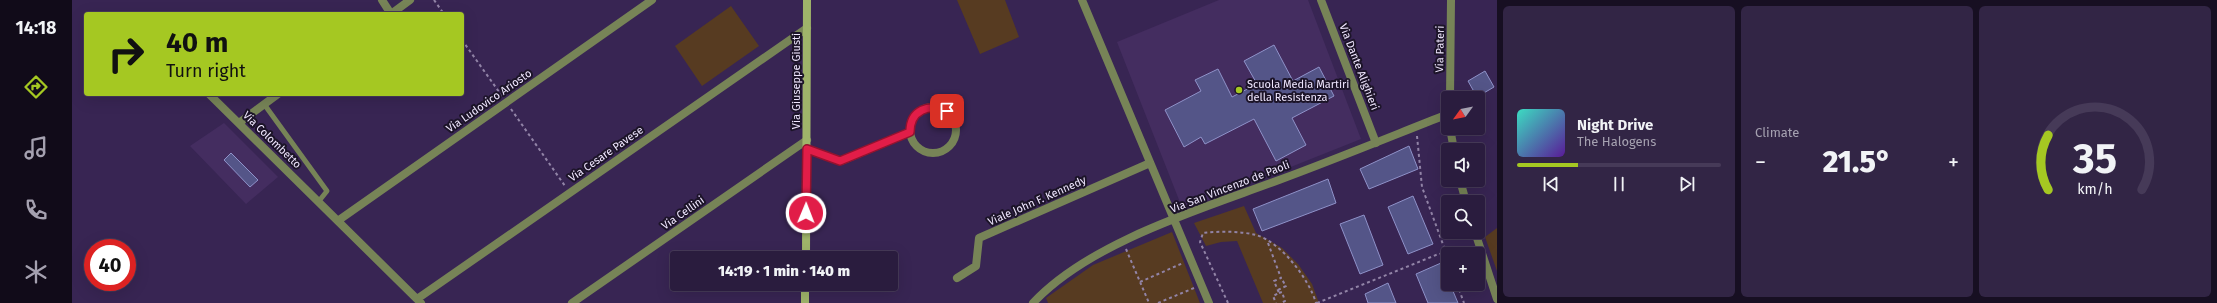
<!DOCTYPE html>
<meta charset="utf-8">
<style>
body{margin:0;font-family:"Fira Sans",sans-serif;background:#322545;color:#f1f3f6;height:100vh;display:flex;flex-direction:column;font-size:15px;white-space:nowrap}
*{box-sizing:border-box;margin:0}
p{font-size:13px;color:#a5a1b0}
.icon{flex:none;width:22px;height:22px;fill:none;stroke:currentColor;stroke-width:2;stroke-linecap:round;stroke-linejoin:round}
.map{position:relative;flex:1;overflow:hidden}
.side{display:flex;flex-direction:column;gap:6px;padding:6px;background:#170f22;width:720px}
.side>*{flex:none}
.guide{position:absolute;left:12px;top:12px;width:380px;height:84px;border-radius:4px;box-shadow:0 4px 16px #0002,0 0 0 1px #463a58;background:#a5c822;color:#111;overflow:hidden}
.needle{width:26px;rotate:237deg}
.fabs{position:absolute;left:1369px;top:91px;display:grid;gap:8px}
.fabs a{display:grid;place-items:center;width:44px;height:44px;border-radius:4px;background:#2a1c3e;box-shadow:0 4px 16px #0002,0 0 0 1px #463a58;font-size:20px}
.speed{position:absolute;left:12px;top:239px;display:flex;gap:8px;font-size:20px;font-weight:700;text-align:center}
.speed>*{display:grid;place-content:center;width:52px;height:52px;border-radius:50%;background:#2a1c3e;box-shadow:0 4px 16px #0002,0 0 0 1px #463a58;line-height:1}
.speed .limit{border:6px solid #d22;background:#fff;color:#111}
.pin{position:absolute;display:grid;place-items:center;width:34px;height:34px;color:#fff;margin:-17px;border-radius:8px;box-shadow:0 2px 6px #0006}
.me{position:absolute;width:44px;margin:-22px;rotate:1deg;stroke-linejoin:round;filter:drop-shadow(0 0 3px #0008)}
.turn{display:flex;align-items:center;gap:14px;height:84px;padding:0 16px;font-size:18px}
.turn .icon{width:52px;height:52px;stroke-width:2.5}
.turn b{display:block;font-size:28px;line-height:34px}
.big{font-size:30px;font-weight:800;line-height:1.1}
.side .card{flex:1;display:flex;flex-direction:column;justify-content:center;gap:6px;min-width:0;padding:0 14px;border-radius:6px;background:#322545}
.side .dial{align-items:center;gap:0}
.dial svg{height:104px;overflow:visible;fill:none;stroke:#463a58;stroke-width:7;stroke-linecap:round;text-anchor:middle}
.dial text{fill:#f1f3f6;stroke:none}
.song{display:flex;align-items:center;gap:12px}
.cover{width:48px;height:48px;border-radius:6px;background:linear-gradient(135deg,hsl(170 70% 55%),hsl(270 70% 35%))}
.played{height:4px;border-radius:2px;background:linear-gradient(90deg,#a5c822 30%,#463a58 30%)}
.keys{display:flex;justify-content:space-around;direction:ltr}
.heat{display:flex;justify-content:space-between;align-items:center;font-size:22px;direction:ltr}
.side .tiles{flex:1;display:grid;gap:6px;grid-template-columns:repeat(3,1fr)}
.trip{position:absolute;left:598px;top:251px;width:228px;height:40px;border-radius:4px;background:#2a1c3e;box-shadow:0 4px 16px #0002,0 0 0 1px #463a58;font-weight:800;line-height:40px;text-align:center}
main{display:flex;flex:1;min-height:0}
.tab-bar{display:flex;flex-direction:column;width:72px;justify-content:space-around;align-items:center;background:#110b19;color:#a5a1b0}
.tab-bar .icon{width:28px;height:28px}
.tab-bar .current{color:#a5c822}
.tab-bar b{font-size:18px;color:#f1f3f6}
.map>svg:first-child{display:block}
</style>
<main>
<nav class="tab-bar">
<b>14:18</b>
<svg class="icon current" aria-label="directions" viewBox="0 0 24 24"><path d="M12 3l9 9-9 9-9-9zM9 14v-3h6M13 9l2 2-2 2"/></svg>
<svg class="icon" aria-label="music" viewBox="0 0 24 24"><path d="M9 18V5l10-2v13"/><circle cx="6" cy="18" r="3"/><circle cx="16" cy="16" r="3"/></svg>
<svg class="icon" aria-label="phone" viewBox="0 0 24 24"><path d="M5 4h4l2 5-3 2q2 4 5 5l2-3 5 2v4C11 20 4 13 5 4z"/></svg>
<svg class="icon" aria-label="climate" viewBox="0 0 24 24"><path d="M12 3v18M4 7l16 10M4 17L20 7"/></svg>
</nav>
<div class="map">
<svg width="1425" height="303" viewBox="0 0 1425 303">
<rect width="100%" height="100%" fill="#382553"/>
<path fill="#442d60" d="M1147,0H1236L1289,139L1111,210L1045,42Z
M152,123L206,177L174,204L118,146Z"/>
<path fill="#573b21" d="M885,0H933L947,37L908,54Z
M659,6L687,46L630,86L603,46Z
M1172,206L1184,233L1210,248L1226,264L1240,284L1247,303H1191L1165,241L1149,242L1134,246L1122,223Z
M1425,228V271L1413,237Z
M1100,232L1128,303H976L974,298L1021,265Z"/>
<path fill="#545588" stroke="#8f92c9" d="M1202,45L1221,81L1247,67L1262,96L1220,118L1234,145L1204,161L1182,119L1133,144L1129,137L1112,147L1093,110L1129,91L1123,80L1146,69L1160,97L1185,84L1172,61Z
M1413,71L1422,87L1405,97L1396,81Z
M1337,146L1346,169L1297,189L1288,169Z
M159,153L186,180L178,187L152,160Z
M1256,179L1264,203L1190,231L1181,209Z
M1341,196L1361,244L1336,254L1316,207Z
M1292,215L1311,265L1288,274L1268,224Z
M1369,263L1376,284H1378L1386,303H1356L1344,274Z
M1316,283L1324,303H1296L1293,294Z"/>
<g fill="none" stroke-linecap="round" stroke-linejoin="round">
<path stroke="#9284a7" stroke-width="2" stroke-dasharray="3 3" stroke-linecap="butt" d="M362,0L372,14
M390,40L430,96
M439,109L493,186
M1345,136L1350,187L1376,258
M1196,243L1209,278L1202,281L1207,293L1201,296L1204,303
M1054,249L1077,303
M1068,282L1111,263
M1385,284L1392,303
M1206,290L1214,286L1209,278
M1207,293L1210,292L1213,301L1209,303
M1086,303L1122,288
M1156,303L1128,242L1131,233C1148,231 1168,231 1184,235C1209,242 1237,279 1244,303
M1245,303L1364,255L1391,247"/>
<path stroke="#778457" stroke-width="5" d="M192,104L255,191L247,201"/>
<path stroke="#778457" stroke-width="8" d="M310,0L319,14L338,0
M1010,0L1137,303
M1249,0L1304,143
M137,94L349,303
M1378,98L1379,0
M838 130a23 23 0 1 1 46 0a23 23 0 1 1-46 0Z
M167,123L206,94
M1378,128L1382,150
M735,149L769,161L838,132
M1388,180L1394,202
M267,220L580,0
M1403,232L1425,299
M885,278L904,266L907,238L1078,163
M345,299L735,28
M500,303L735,140
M961,303C1018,242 1129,209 1207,180C1264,159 1320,136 1376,114"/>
<path stroke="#9fb46a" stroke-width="8" d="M734,258L735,0
M733,303V284"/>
</g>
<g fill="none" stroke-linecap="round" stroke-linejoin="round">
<defs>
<path id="route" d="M734,213L735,149L768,161L838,132C838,110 857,103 875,111"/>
</defs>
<use href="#route" stroke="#92132f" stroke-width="10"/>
<use href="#route" stroke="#e11d48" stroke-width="7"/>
</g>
<circle fill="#a5c822" stroke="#1c1428" stroke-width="1.5" cx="1167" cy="90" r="4"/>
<g text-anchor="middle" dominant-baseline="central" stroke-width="4" stroke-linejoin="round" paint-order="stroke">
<g font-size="11" fill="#f0e7ff" stroke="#1c1428">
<text transform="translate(1368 49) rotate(-89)">Via Pateri</text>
<text transform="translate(1287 67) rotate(69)">Via Dante Alighieri</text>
<text transform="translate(724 81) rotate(-90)">Via Giuseppe Giusti</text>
<text transform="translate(417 101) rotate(-35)">Via Ludovico Ariosto</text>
<text transform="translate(200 140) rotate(44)">Via Colombetto</text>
<text transform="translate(534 154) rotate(-35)">Via Cesare Pavese</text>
<text transform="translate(1158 187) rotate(-21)">Via San Vincenzo de Paoli</text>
<text transform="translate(965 201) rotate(-24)">Viale John F. Kennedy</text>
<text transform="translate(611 213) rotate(-35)">Via Cellini</text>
</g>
<g font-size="11" fill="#f0e7ff" stroke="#1c1428" text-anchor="start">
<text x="1175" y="84">Scuola Media Martiri<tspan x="1175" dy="13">della Resistenza</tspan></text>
</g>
</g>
</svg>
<div class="fabs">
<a><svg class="needle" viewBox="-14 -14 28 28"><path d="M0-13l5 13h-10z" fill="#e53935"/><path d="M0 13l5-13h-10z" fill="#a5a1b0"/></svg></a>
<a><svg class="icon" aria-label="sound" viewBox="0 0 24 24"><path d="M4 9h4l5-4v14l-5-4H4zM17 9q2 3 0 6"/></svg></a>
<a><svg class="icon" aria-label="search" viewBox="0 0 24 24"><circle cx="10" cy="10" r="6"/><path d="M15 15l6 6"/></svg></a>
<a>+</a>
</div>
<div class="speed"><div class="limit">40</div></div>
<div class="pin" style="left:875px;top:111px;background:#d93025"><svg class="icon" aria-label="arrive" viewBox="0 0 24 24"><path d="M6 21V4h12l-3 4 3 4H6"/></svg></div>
<svg class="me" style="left:734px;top:213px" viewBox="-20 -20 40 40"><circle r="17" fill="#e11d48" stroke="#fff" stroke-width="3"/><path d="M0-11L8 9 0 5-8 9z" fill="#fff"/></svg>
<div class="trip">14:19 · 1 min · 140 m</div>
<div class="guide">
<div class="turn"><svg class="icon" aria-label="right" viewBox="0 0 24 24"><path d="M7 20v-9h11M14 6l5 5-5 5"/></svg><div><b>40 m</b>Turn right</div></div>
</div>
</div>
<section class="side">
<div class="tiles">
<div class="card">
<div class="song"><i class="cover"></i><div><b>Night Drive</b><p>The Halogens</p></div></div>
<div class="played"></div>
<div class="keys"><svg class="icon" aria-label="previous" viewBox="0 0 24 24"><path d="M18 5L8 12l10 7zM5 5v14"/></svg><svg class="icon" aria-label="pause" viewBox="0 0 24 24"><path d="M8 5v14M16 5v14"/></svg><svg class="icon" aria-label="next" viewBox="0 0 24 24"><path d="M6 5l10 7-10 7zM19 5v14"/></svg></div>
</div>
<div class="card"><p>Climate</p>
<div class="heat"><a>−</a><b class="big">21.5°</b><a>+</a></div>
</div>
<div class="card dial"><svg viewBox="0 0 100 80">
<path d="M14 69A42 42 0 1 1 86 69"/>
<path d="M14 69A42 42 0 0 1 14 27" stroke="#a5c822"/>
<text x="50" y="56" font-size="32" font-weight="700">35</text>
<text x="50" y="72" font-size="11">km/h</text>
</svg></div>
</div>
</section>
</main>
